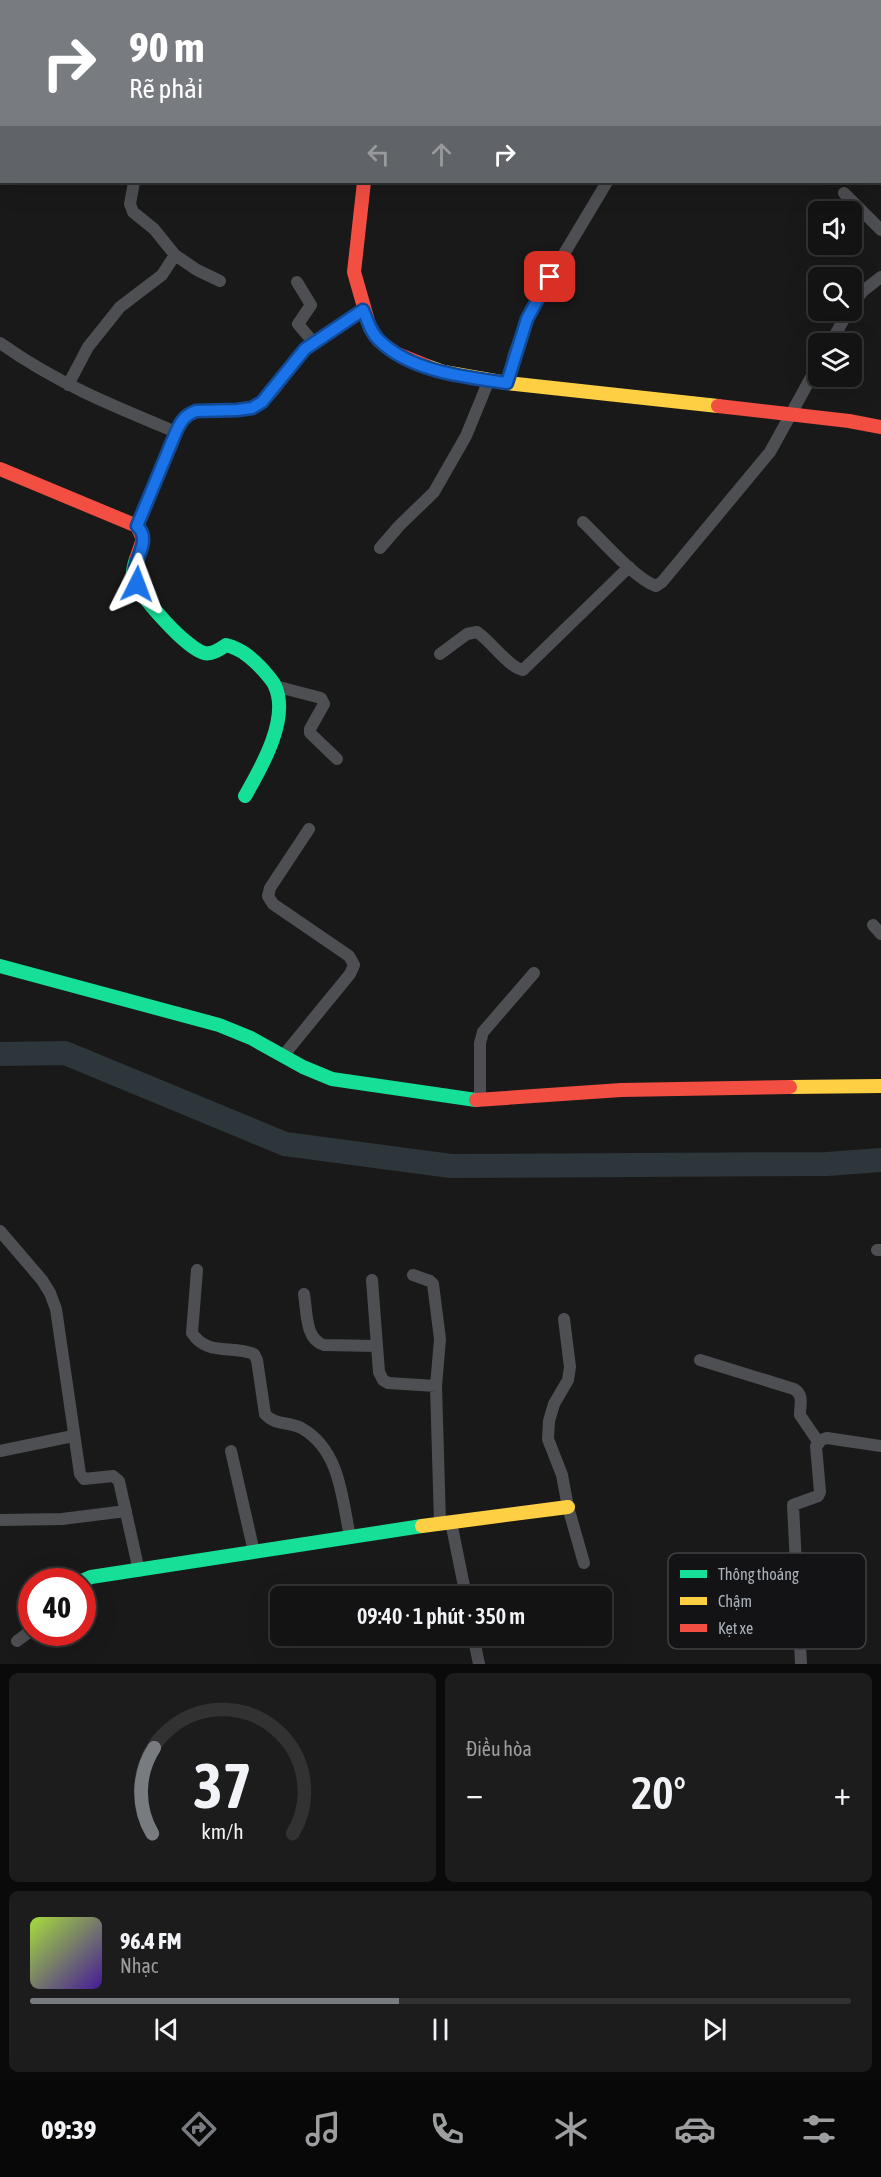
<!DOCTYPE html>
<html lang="vi">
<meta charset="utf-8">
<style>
body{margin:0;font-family:"Asap Condensed",sans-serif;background:#1c1c1c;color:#f1f3f6;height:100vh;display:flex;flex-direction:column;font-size:22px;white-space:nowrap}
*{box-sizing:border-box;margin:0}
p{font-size:20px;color:#9d9ea0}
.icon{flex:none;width:33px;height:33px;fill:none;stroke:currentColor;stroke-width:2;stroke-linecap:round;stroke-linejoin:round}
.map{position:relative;height:1664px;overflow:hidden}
.drawer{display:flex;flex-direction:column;gap:9px;padding:9px;background:#0a0a0a;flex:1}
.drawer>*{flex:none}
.banner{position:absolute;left:0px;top:0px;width:882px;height:183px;box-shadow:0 6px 24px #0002,0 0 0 2px #323233;background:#787c81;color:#fff;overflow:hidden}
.controls{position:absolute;left:808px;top:201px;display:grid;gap:12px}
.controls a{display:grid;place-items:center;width:54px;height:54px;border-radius:9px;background:#131313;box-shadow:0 6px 24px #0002,0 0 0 2px #323233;font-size:30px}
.speed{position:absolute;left:18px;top:1568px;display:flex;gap:12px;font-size:30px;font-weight:700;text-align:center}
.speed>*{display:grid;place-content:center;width:78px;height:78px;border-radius:50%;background:#131313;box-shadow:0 6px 24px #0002,0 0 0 2px #323233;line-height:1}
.speed .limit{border:9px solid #d22;background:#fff;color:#111}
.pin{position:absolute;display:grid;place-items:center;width:51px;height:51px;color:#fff;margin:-26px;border-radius:12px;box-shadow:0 3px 9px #0006}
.me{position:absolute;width:66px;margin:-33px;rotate:3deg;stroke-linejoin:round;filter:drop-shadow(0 0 4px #0008)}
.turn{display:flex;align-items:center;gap:21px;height:126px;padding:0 30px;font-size:27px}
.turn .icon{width:78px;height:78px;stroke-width:2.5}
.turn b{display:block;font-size:42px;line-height:51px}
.lanes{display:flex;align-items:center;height:57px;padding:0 30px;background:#0003;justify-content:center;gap:30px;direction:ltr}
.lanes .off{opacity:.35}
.big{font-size:45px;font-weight:600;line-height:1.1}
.drawer .card{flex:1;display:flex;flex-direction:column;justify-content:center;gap:9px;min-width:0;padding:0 21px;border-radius:9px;background:#1c1c1c}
.drawer .dial{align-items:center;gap:0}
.dial svg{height:156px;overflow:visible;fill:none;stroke:#323233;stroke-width:7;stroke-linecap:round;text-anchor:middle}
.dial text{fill:#f1f3f6;stroke:none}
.song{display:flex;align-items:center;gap:18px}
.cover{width:72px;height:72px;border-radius:9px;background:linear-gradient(135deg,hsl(80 70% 55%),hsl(260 70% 35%))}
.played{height:6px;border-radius:3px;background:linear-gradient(90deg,#787c81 45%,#323233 45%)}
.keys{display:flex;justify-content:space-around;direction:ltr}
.heat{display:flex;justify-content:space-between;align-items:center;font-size:33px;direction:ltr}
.drawer .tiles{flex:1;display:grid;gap:9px;grid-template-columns:1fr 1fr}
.card:last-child{grid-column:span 2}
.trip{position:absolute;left:270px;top:1586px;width:342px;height:60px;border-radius:9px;background:#131313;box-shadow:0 6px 24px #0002,0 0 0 2px #323233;font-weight:600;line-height:60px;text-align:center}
.dock{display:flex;height:96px;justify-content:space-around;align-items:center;background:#080808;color:#9d9ea0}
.dock .icon{width:42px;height:42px}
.dock .selected{color:#787c81}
.dock b{font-size:27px;color:#f1f3f6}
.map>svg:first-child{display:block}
</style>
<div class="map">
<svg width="881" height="1664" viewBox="0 0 881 1664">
<rect width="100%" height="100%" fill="#191919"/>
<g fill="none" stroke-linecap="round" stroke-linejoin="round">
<path stroke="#2d363a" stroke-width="24" d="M0,1054L65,1053L285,1144L451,1166L827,1164L881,1160"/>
<path stroke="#4d4f52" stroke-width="12" d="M231,0L232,2
M211,2L212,0
M264,2L265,0
M0,29L2,27
M0,106L2,107
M134,182L130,204L133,212L154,229L175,255L197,270L220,281
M844,193L881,230
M297,282L311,305L298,324L313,342
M852,304L863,291L881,277
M0,343C56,383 113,406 176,432
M830,344L849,310
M508,379L514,354L531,309L607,182
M68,385L88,347L120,307L162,275L175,255
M583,522C600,538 635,579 656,586L662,582L770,452L819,363
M137,526L176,432C195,394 223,420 253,407C277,397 287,365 306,349C323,334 344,322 363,310
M380,548L399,526L434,492L466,436L489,380
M440,654L467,634L477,632C491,641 509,668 523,670L629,567
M275,686L321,698L324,704L310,729V733L337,759
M873,925L881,934
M283,1056L350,974L354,965L349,956L273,904L268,896L270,888L309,829
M480,1100V1043L483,1032L534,973
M0,1231L42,1280L50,1293L56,1309L80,1474L84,1479L113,1476L119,1481L139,1571
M877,1250H881
M197,1270L192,1333C207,1356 231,1345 254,1354L257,1360L265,1414C275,1426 290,1421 303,1429C340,1451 342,1498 350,1537
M413,1275L430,1281L433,1284L440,1339L436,1386
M372,1280L379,1372L383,1380L388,1383L436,1386L440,1523
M304,1294C307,1311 305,1340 324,1345L377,1346
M564,1319L570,1367L568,1380L554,1404L549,1421L548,1439L562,1475L568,1507L584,1563
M700,1360L794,1389C804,1395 800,1404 800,1415L819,1443
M0,1451L73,1436
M231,1451L254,1552
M0,1520L62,1519L126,1511
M451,1522L466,1596
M473,1635L479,1664
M17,1641L32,1630
M801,1664L793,1505L818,1496L820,1492L816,1446L821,1440L827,1438L881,1446"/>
<path stroke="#16e098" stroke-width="14" d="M136,559C134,565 132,571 134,578C139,596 186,648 204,653C212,655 220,649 226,645C242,649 253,659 264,671C268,676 273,681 275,686C290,719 261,768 245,796
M0,966L219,1025L251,1038L303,1067L332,1079L476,1100
M82,1581L91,1577L422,1526"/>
<path stroke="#ffcf43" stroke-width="14" d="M427,366L444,372L507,383L718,406
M790,1087L881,1086
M422,1526L568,1507"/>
<path stroke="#f24e42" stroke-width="14" d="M364,182L354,272L370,328L379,341L395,353L427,366
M718,406L849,421L881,427
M0,469L137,526L143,539L136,559
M476,1100L621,1090L790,1087"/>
</g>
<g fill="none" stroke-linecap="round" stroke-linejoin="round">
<defs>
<path id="route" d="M137,584C126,564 155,543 137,526L176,432C181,421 185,415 196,411L237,410L252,408L262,402L305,349L363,310C368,321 371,334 381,342C413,372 466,377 507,383L527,319L550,277"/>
</defs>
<use href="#route" stroke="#114b97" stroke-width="15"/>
<use href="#route" stroke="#1a73e8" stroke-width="10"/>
</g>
<rect x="668" y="1553" width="198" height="96" rx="9" fill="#131315" stroke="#414246" stroke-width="1.5"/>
<rect x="680" y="1570" width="27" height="8" fill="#16e098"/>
<rect x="680" y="1597" width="27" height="8" fill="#ffcf43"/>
<rect x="680" y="1624" width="27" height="8" fill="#f24e42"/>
<g font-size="16" fill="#abb1b9">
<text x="718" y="1580">Thông thoáng</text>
<text x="718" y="1607">Chậm</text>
<text x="718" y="1634">Kẹt xe</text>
</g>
</svg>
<div class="controls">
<a><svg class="icon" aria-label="sound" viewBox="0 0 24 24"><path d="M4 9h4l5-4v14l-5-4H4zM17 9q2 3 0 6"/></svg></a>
<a><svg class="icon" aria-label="search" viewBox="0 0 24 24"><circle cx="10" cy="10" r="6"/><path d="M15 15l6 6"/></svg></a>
<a><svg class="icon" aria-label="layers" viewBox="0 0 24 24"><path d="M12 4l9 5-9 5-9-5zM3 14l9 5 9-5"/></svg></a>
</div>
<div class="speed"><div class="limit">40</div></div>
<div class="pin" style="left:550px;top:277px;background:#d93025"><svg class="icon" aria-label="arrive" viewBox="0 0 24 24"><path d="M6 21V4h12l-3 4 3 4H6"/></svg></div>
<svg class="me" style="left:137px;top:584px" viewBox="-20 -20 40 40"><path d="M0-17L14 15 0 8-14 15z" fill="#1a73e8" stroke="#fff" stroke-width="4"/></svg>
<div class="trip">09:40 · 1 phút · 350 m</div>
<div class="banner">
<div class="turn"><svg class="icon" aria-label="right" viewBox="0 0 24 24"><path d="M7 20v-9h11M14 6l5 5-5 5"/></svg><div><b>90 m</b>Rẽ phải</div></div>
<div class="lanes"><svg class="icon off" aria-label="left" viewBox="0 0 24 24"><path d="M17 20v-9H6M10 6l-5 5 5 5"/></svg><svg class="icon off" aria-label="ahead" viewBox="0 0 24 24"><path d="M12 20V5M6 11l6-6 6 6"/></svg><svg class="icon" aria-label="right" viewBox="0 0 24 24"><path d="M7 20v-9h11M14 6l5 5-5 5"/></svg></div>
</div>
</div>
<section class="drawer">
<div class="tiles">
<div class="card dial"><svg viewBox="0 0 100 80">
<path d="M14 69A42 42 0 1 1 86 69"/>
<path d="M14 69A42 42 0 0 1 15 25" stroke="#787c81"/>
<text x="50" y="56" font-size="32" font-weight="700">37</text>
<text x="50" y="72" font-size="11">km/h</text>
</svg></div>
<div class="card"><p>Điều hòa</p>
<div class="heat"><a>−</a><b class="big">20°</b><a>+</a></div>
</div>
<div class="card">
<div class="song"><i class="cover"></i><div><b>96.4 FM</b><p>Nhạc</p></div></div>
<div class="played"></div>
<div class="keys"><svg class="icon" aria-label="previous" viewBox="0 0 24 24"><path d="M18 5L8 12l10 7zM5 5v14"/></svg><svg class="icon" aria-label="pause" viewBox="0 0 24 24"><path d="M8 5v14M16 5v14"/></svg><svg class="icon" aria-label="next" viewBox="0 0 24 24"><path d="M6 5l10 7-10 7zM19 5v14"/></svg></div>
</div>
</div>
</section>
<nav class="dock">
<b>09:39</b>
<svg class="icon selected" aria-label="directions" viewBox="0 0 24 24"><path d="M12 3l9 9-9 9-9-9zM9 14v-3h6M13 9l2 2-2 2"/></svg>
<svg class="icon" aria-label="music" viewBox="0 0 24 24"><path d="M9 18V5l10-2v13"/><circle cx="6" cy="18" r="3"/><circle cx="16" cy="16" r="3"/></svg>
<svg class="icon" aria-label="phone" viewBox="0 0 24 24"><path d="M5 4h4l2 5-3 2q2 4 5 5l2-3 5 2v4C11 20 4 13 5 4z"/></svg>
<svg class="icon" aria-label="climate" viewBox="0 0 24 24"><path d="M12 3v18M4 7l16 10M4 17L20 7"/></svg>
<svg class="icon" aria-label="car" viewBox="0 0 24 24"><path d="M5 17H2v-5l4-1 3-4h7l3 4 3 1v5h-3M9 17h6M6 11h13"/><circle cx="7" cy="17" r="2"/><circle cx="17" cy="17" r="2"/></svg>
<svg class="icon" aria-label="filters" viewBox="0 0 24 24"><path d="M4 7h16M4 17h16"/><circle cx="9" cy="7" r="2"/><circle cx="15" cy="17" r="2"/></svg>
</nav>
